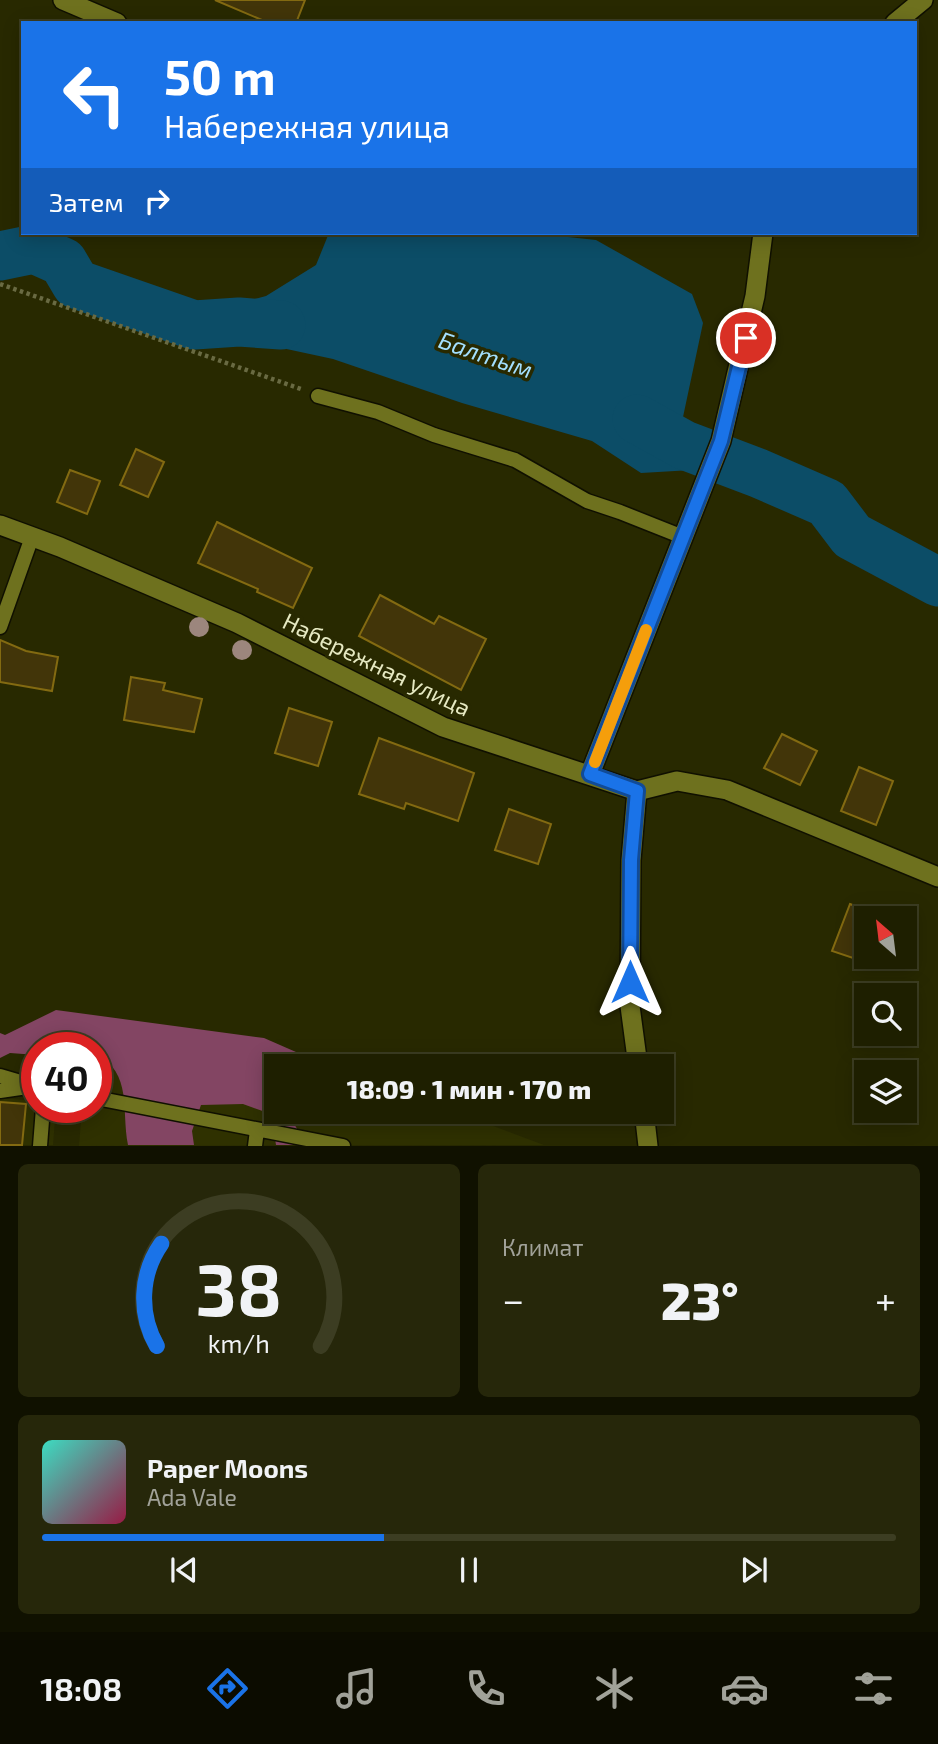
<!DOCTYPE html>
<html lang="ru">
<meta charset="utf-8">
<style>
body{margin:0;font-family:"Exo 2",sans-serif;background:#26270a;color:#f1f3f6;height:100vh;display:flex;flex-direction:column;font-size:26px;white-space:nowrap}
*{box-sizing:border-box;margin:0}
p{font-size:23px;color:#a1a299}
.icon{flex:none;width:38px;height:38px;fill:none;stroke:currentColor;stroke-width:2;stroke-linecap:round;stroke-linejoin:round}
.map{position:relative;height:1146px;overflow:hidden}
.panel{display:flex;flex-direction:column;gap:18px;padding:18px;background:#101100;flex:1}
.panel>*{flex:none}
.hud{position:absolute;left:21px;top:21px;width:896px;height:214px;border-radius:0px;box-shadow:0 4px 18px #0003,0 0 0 2px #3c3d22;background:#1a73e8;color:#fff;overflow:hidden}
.needle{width:46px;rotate:332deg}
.tools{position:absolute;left:854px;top:906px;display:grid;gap:14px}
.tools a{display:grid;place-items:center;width:63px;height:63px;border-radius:0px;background:#1e1f00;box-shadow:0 4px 18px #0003,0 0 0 2px #3c3d22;font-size:35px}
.speed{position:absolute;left:21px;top:1032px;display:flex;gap:14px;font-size:35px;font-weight:700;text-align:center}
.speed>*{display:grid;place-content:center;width:91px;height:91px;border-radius:50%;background:#1e1f00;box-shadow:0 4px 18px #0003,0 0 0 2px #3c3d22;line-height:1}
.speed .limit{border:10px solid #d22;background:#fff;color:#111}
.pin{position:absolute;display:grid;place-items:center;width:60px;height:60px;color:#fff;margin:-30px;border:4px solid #fff;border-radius:50%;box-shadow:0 2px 7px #0007}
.me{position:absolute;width:77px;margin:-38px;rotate:0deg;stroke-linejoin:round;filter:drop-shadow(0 0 5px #0008)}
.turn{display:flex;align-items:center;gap:24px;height:147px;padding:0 28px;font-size:32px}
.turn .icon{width:91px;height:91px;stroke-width:2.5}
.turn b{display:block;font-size:49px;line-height:60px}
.then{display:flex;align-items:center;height:66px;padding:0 28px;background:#0003;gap:14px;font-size:26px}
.big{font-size:52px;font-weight:800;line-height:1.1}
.panel .widget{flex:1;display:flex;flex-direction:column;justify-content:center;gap:10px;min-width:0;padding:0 24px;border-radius:10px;background:#26270a}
.panel .dial{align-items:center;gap:0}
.dial svg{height:182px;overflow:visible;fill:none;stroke:#3c3d22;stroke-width:7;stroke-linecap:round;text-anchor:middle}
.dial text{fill:#f1f3f6;stroke:none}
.song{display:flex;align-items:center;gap:21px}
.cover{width:84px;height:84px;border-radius:10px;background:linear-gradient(135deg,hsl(170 70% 55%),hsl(340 70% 35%))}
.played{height:7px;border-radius:4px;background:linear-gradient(90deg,#1a73e8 40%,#3c3d22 40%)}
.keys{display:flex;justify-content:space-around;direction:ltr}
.heat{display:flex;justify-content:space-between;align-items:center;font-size:38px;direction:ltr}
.panel .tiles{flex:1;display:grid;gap:18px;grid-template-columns:1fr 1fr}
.widget:last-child{grid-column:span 2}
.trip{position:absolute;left:264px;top:1054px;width:410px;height:70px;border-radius:0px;background:#1e1f00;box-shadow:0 4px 18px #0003,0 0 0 2px #3c3d22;font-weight:800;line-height:70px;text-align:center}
.menu{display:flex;height:112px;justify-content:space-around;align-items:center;background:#0c0c00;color:#a1a299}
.menu .icon{width:49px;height:49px}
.menu .on{color:#1a73e8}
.menu b{font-size:32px;color:#f1f3f6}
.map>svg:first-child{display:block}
</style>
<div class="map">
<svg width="938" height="1146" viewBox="0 0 938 1146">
<rect width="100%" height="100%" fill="#282900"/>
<path fill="#2f3100" d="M86,1046L276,1071V1111H453L544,1145L79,1146L82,1108H96V1048H83Z
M0,1098L37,1101V1108H56L53,1145H0Z"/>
<path fill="#834563" d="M56,1010L264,1038L328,1066H276V1111H307L294,1124L308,1145H276L271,1114L243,1104L201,1105L192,1131L194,1145H128C121,1109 133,1075 96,1053V1048H87L74,1041L64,1048H37V1055L10,1053L0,1058V1033L5,1035Z"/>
<path fill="#0c4d67" d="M329,233H531L596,240L692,294L703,323L683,417L698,445L692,470L641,473L592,441L462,403L333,359L213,333L211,311L266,296L316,265Z"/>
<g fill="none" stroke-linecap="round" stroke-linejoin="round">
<path stroke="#0c4d67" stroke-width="49" d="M0,256L34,249L63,262L76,284L194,325L239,322L281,325
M637,419L684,445L758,473L827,503L852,536L938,582"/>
</g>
<path fill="#423509" stroke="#836a11" stroke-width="2" d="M215,0H305L296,23H269Z
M136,449L164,462L148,497L120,485Z
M70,470L100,481L87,514L57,502Z
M217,522L312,568L293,608L257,592L258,589L198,563Z
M380,595L434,624L439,616L486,639L461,690L359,636Z
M0,640L26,651L58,657L52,691L0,682Z
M131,677L165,683L163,690L202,699L194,732L124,720Z
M289,708L332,722L318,766L275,753Z
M782,734L817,751L800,785L764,768Z
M379,738L474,773L458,821L406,803L404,809L359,794Z
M859,767L893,781L876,825L841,811Z
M509,809L551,824L538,864L495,850Z
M850,904L888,919H866V957H874L871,964L832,951Z
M0,1102L26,1104L22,1145H0Z"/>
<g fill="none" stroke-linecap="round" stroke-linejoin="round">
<defs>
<path id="service" d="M318,396L378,412L434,435L515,460L587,501L620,512L683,537
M0,627L32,537
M0,1076L34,1086L0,1091
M96,1098L343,1146
M40,1146L43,1108
M255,1146L257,1130"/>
<path id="minor" d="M63,0L117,23
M895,23L923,0
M590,774L721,441L755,296L763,233
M637,791L677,781L727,790L938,877"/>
<path id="tertiary" d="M0,525L60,547L237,623L443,727L637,791L631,860L630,1006L638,1066
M644,1111L648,1146"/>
</defs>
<use href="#service" stroke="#101000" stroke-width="17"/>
<use href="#minor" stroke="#101000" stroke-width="22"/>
<use href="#tertiary" stroke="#101000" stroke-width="22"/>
<path stroke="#696a42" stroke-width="4.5" stroke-dasharray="3.5 3.5" stroke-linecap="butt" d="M0,284L301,389"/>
<use href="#service" stroke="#6e711e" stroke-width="14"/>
<use href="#minor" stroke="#6e711e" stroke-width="19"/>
<use href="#tertiary" stroke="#6e711e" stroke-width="19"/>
</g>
<g fill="#9c867d">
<circle cx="199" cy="627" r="10"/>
<circle cx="242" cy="650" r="10"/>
</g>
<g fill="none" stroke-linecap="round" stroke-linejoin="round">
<defs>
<path id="route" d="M630,982L631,860L637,791L590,774L721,441L746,338"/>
</defs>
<use href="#route" stroke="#114b97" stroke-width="18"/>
<use href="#route" stroke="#1a73e8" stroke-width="12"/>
<path stroke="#f59e0b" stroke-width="12" d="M595,762L646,630"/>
</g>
<g text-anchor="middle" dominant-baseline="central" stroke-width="7" stroke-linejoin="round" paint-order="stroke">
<g font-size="23" fill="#e6e9c2" stroke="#282900">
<text transform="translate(377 664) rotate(26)">Набережная улица</text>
</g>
<g font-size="24" font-style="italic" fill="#a3dffe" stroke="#282900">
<text transform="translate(486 354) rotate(19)">Балтым</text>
</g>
</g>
</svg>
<div class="tools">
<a><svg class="needle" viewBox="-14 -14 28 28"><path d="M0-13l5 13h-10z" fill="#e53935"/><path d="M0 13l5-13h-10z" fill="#a1a299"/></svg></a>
<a><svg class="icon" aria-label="search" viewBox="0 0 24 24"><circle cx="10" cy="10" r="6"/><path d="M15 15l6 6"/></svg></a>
<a><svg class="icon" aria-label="layers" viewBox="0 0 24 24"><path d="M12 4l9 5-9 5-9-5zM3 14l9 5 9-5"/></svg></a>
</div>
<div class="speed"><div class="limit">40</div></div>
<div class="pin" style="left:746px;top:338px;background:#d93025"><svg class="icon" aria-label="arrive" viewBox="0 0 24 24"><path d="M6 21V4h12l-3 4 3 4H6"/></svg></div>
<svg class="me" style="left:630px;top:982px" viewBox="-20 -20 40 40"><path d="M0-17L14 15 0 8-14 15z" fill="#1a73e8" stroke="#fff" stroke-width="4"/></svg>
<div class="trip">18:09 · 1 мин · 170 m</div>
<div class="hud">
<div class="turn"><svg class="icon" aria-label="left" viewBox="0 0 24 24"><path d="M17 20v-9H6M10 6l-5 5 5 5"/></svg><div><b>50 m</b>Набережная улица</div></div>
<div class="then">Затем<svg class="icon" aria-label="right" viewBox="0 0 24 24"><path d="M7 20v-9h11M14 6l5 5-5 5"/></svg></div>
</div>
</div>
<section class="panel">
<div class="tiles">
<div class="widget dial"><svg viewBox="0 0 100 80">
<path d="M14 69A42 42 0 1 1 86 69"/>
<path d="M14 69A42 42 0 0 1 16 24" stroke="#1a73e8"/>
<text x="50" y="56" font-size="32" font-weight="700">38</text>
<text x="50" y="72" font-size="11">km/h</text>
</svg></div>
<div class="widget"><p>Климат</p>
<div class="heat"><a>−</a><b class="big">23°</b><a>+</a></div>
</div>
<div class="widget">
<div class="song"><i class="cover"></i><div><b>Paper Moons</b><p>Ada Vale</p></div></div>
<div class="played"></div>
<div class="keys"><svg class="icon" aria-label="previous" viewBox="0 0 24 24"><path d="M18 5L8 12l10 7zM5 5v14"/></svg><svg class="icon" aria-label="pause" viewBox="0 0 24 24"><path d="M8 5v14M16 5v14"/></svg><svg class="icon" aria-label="next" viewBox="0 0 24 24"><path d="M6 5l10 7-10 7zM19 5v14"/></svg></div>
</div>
</div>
</section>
<nav class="menu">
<b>18:08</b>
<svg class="icon on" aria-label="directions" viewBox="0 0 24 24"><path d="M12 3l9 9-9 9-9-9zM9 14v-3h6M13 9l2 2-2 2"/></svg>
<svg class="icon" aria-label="music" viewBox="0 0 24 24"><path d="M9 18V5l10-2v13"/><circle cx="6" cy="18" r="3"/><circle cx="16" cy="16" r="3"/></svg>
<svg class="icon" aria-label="phone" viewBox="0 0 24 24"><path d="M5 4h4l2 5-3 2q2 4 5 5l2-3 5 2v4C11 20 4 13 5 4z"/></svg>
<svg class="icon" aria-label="climate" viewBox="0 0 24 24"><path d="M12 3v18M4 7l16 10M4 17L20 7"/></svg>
<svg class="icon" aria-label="car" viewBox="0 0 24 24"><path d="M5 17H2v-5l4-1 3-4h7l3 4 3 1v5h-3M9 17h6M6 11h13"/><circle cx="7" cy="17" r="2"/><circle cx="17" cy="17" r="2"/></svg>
<svg class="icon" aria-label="filters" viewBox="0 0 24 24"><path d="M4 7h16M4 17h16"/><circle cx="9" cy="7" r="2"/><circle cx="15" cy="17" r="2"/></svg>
</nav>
